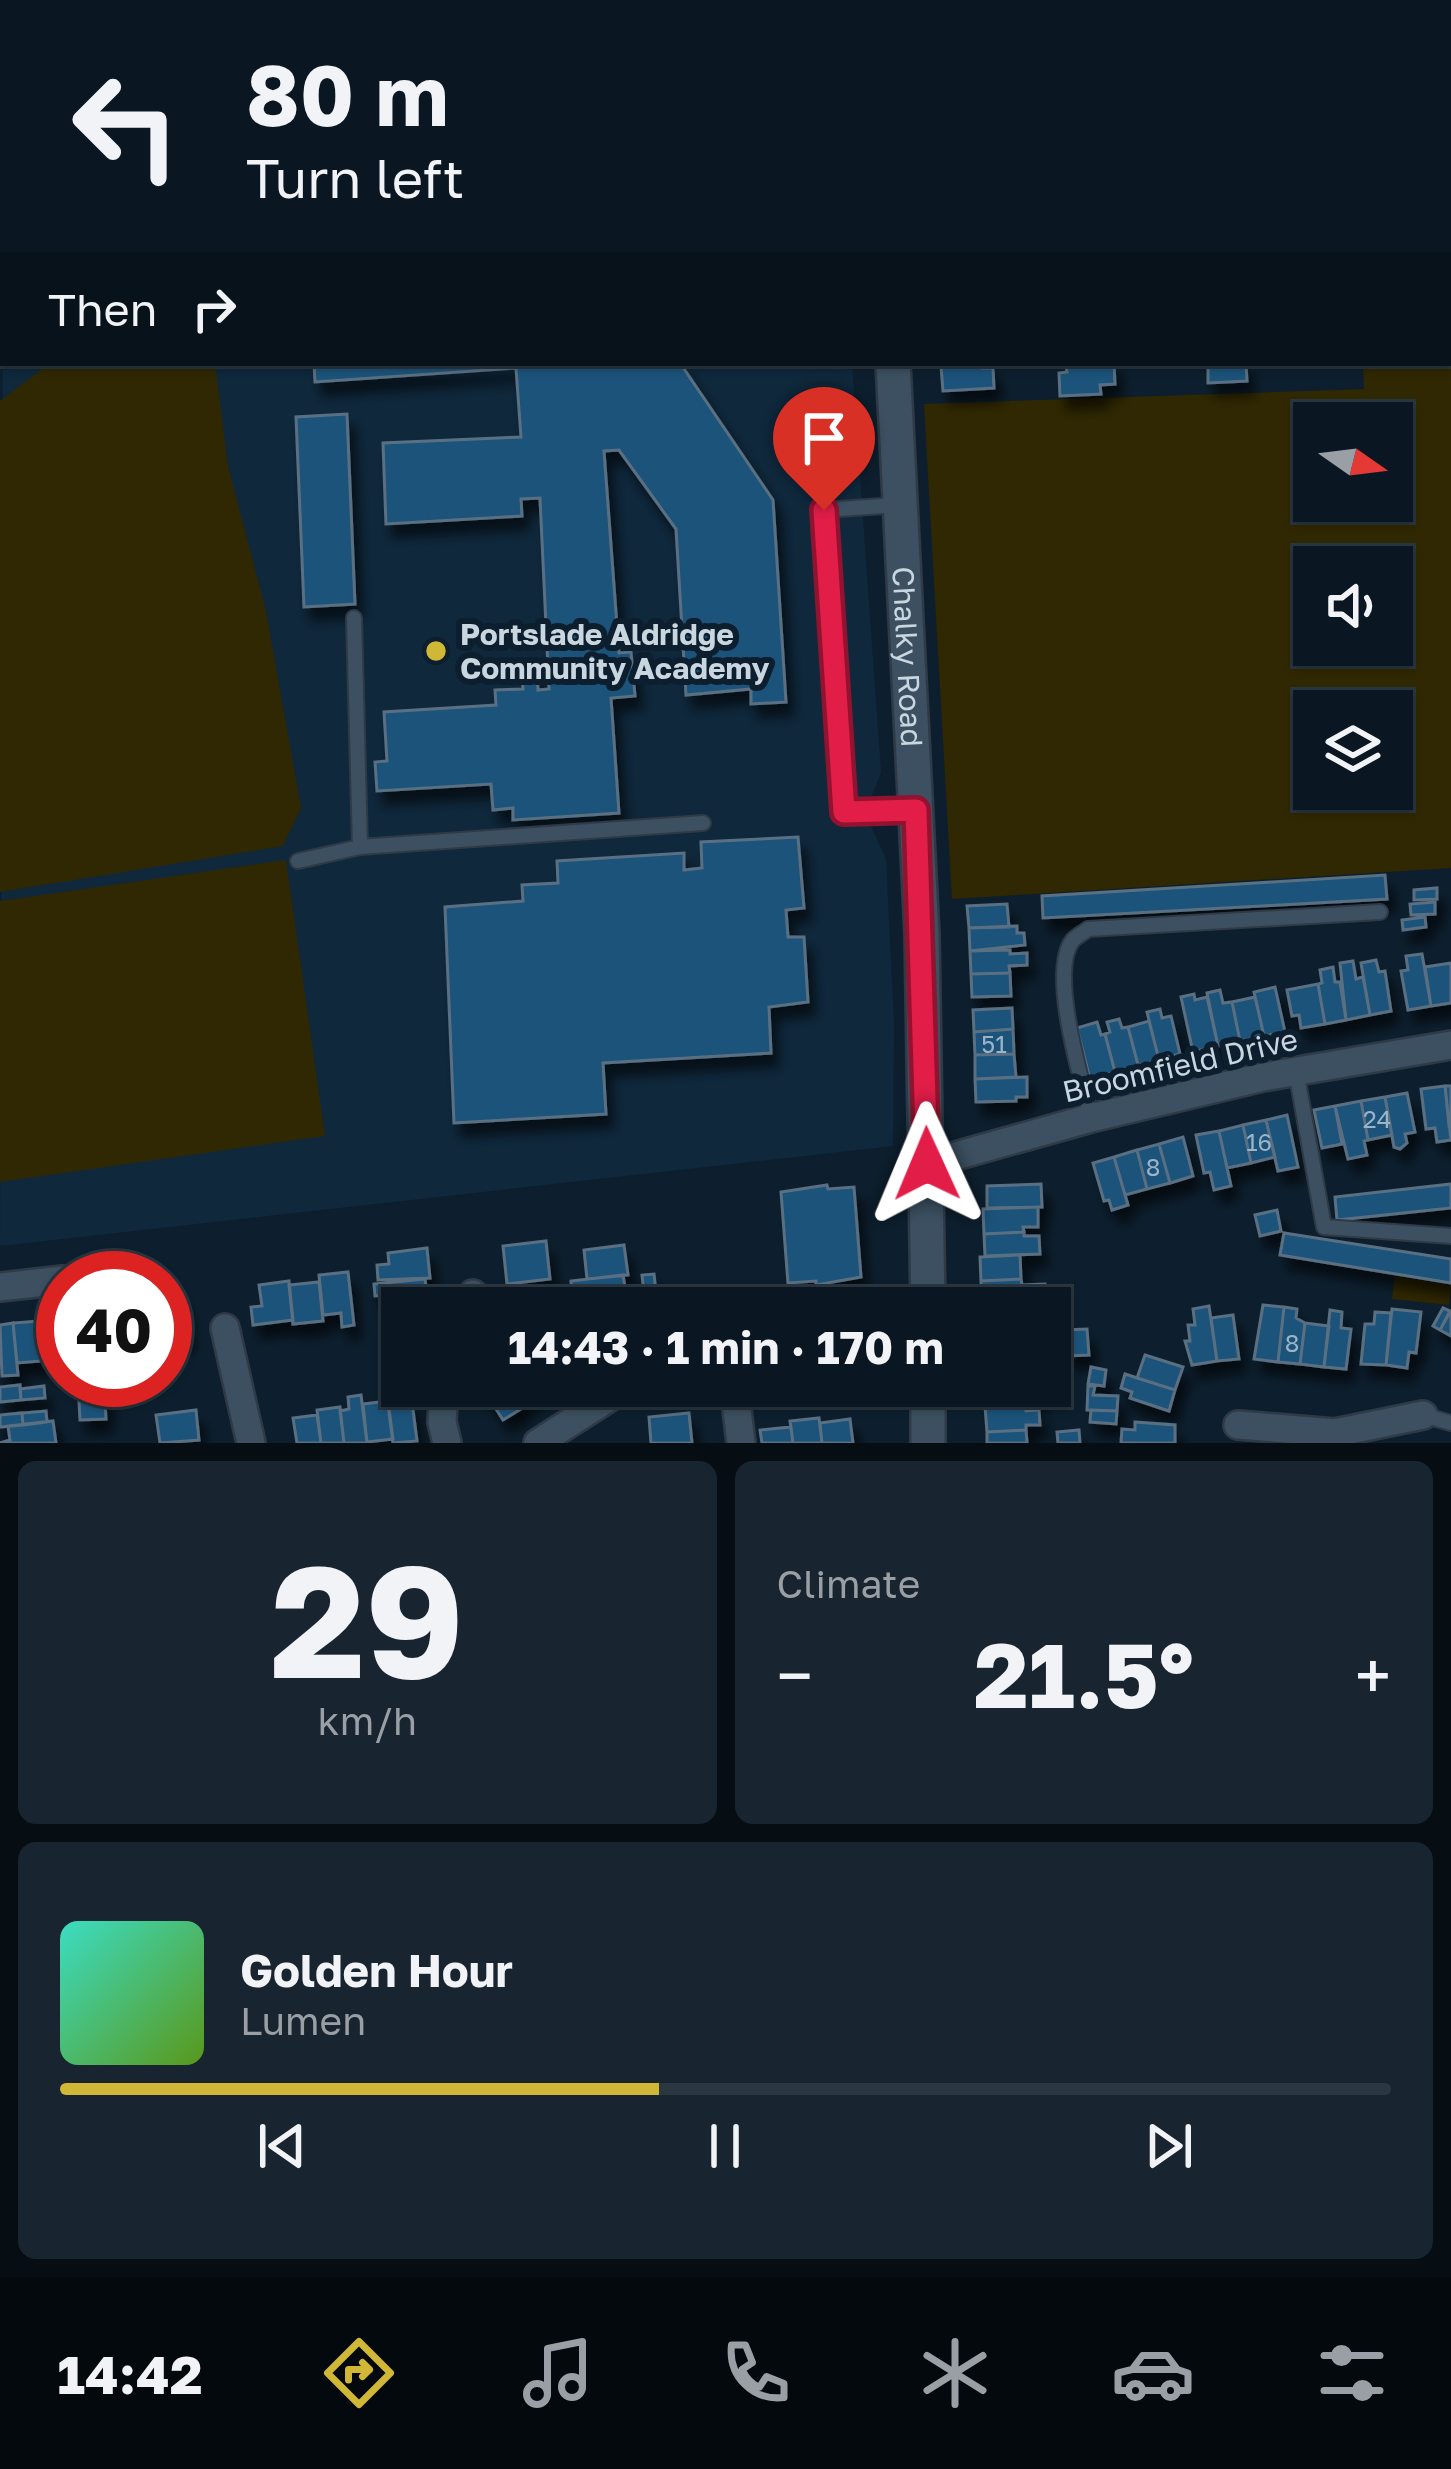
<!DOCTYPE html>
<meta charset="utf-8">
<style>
body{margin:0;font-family:"Golos Text",sans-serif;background:#18242f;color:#f1f3f6;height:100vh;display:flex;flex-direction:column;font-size:45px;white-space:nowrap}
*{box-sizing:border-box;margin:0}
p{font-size:39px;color:#999fa5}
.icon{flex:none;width:66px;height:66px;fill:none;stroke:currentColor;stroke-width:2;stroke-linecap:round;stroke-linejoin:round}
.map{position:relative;height:1443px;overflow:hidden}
.panel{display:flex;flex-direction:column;gap:18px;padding:18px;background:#060d13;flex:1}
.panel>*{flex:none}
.guide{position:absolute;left:0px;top:0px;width:1452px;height:366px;box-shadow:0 3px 9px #0004,0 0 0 3px #2a3640;background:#0a1722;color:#f1f3f6;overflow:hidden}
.needle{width:78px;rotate:104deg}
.fabs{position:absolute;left:1293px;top:402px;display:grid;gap:24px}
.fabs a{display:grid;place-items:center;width:120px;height:120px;border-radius:0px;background:#0a1722;box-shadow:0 3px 9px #0004,0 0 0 3px #2a3640;font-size:60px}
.speed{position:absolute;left:36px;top:1251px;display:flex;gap:24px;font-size:60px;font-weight:700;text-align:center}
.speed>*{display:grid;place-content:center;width:156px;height:156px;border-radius:50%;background:#0a1722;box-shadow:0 3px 9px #0004,0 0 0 3px #2a3640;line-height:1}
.speed .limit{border:18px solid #d22;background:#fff;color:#111}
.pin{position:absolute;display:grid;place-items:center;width:102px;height:102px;color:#fff;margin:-123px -51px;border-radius:50% 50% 50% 0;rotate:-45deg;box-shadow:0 0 12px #0007}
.pin .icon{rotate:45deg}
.me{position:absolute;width:132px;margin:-66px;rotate:359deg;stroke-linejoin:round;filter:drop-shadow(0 0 9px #0008)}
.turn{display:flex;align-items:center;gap:42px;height:252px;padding:0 48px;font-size:54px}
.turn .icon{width:156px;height:156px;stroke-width:2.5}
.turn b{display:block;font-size:84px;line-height:102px}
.then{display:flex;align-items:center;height:114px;padding:0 48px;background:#0003;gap:24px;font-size:45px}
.big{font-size:90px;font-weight:700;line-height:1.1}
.panel .tile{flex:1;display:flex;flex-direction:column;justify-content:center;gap:18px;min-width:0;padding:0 42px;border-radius:18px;background:#18242f}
.panel .dial{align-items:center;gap:0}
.dial b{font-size:156px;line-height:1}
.song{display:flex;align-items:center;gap:36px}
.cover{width:144px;height:144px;border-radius:18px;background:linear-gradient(135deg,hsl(170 70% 55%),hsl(90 70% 35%))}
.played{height:12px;border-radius:6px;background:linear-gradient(90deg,#d1b736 45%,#2a3640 45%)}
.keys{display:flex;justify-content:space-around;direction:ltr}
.heat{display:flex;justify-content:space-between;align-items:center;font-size:66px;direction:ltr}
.panel .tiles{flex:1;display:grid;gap:18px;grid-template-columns:1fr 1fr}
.tile:last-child{grid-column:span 2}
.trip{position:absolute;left:381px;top:1287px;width:690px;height:120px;border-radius:0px;background:#0a1722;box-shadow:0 3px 9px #0004,0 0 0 3px #2a3640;font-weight:700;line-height:120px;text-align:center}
.dock{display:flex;height:192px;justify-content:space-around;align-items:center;background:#04090e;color:#999fa5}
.dock .icon{width:84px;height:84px}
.dock .selected{color:#d1b736}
.dock b{font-size:54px;color:#f1f3f6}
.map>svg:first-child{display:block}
</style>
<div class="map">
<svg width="1451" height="1443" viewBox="0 0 1451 1443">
<defs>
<filter id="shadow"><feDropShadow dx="7" dy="13" stdDeviation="6" flood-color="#0009"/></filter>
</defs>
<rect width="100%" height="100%" fill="#0d1f2e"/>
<path fill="#0f283c" d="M390,0H825V3H387Z
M3,292V363H852L881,772L865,813L886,859L894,1024L893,1146L0,1246Z"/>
<path fill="#302802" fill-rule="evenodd" d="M1451,99V868L952,899L924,404L1364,389L1363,363H1449ZM1392,423V501H1314V423ZM1392,567V645H1314V567ZM1392,711V789H1314V711Z
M50,363H215L228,466L266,611L301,808L283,846L0,892V401Z
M286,860L325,1136L0,1182V901Z
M1395,1276L1451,1285L1449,1305L1392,1299Z"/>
<path fill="#1a527a" stroke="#5a7082" stroke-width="3" filter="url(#shadow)" d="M473,0H560V3H474Z
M953,0H1014L1015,3H953Z
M314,363H680L773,500L786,702L751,704V689L686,695L676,529L619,450L604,451L619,653L631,652L635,696L611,698L619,813L513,820V808L493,810L491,784L377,791L375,762L387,761L384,712L496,705L495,690L523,689L522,674L537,672L538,690L549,689L540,498L521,499L522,516L386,524L383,443L521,437L516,368L315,382Z
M982,363V368H993L994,388L943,391L941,366Z
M1076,363H1114L1115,384L1100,385L1101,394L1060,396L1059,373L1067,372L1066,366Z
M1208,363H1246L1247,381L1208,383Z
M347,414L355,604L304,607L296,417Z
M798,837L804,908L786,910L788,937H804L808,1002L769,1007L771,1053L603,1063L606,1114L454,1123L445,907L523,901L522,885L558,883L557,861L684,853V870L702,868L701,842Z
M1385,875L1387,899L1043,918L1042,896Z
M1437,888V899L1414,900V890Z
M1435,902V914L1411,915L1410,904Z
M1007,904L1009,927L969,928L967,906Z
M1425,917L1426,927L1403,930L1402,920Z
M1017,926V933H1024L1025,945L970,951L969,928Z
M1010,950V954L1027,953V965L1009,966L1010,973L971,974L970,951Z
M1422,954L1431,1006L1408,1010L1401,971L1408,970L1406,956Z
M1376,960L1379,972L1385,971L1391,1011L1370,1015L1361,963Z
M1353,961L1356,979L1363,977L1370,1015L1346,1020L1340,963Z
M1451,963V1003L1431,1006L1425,967Z
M1333,967L1335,982H1340L1346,1020L1325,1024L1318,984L1322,983L1320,970Z
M1010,973L1011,996L972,997L971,974Z
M1318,984L1325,1024L1301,1028L1299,1015L1292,1016L1287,990Z
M1275,987L1285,1032L1264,1036L1254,992Z
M1220,990L1223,1003L1232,1002L1240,1041L1218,1046L1207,993Z
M1194,994L1195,1000L1207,997L1218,1046L1193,1052L1181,997Z
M1255,997L1264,1036L1240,1041L1232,1002Z
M1012,1008L1013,1029L974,1032L973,1010Z
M1160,1009L1162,1018L1171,1016L1180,1054L1159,1060L1147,1012Z
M1119,1019L1122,1028L1128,1027L1138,1065L1115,1072L1105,1034L1110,1032L1107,1022Z
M1149,1021L1159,1060L1138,1065L1128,1027Z
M1097,1022L1101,1035L1105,1034L1115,1072L1090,1079L1077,1028Z
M1013,1029L1014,1054L975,1055L974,1032Z
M1014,1054L1016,1077L975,1079V1055Z
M1027,1077V1097H1016V1101L976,1102L975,1079Z
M1445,1086H1451V1126H1449Z
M1445,1086L1451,1140L1437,1142L1435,1128L1426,1129L1421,1089Z
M1407,1093L1415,1132L1405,1134L1407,1143L1400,1149L1394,1147L1385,1097Z
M1385,1097L1392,1135L1368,1140L1361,1101Z
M1361,1101L1368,1140L1364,1141L1367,1155L1348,1159L1335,1106Z
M1335,1106L1342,1144L1322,1148L1314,1110Z
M1287,1115L1298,1167L1278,1171L1266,1120Z
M1266,1120L1275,1157L1251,1163L1243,1125Z
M1243,1125L1251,1163L1227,1168L1219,1131Z
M1219,1131L1231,1186L1214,1190L1210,1172L1204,1173L1196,1135Z
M1183,1137L1193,1176L1170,1183L1159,1144Z
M1159,1144L1170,1183L1147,1189L1137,1150Z
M1137,1150L1147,1189L1125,1195L1114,1157Z
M1114,1157L1128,1205L1112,1210L1109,1200L1104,1201L1093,1163Z
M1041,1184L1042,1207L987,1208V1186Z
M1451,1184V1208L1337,1220L1335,1197Z
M827,1185L828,1189L854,1187L861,1277L816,1285V1281L788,1283L781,1192Z
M1038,1207V1227H1023L1024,1232L984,1234L983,1209Z
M1277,1210L1281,1231L1260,1236L1255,1215Z
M1024,1232V1236H1039L1040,1254L985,1256L984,1234Z
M1284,1233L1451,1259V1283L1280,1255Z
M546,1241L550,1279L507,1284L503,1246Z
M624,1245L628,1275L587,1279L584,1250Z
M427,1248L430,1278L378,1280L377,1265L389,1264L388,1253Z
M1020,1255L1021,1279L981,1281L980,1257Z
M348,1272L354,1325L342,1327L341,1313L323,1315L319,1275Z
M654,1274L657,1301L645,1302L642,1275Z
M623,1275L625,1287L610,1289L612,1308H573L571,1281Z
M425,1279L429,1308H402V1313L389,1314L387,1295L375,1296L374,1284Z
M1021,1279L1022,1285L1045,1284L1046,1301L982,1304L981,1281Z
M289,1281L293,1320L253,1325L251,1307L262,1306L259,1285Z
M319,1282L323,1321L293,1324L289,1285Z
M182,1297L187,1338L165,1340V1299Z
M1017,1303V1308H977V1305Z
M1263,1305L1284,1307L1278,1362L1254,1359Z
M1209,1306L1217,1361L1192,1365L1185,1341H1190L1188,1325H1195L1193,1309Z
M1284,1307L1297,1309L1296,1318L1305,1323L1300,1364L1278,1362Z
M1443,1308L1450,1311L1440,1330L1433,1326Z
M1392,1309L1421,1312L1416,1353L1409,1352L1407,1368L1386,1365Z
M1330,1310L1342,1312L1341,1328L1351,1329L1346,1369L1324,1367Z
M1451,1310V1336L1440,1330Z
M1375,1312L1391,1313L1386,1365L1361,1364L1365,1324H1374Z
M1233,1315L1239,1359L1217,1361L1211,1318Z
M61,1319L63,1358L42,1361L38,1321Z
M38,1321L42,1361L17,1363L13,1323Z
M13,1323L18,1375L2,1376L0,1325Z
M1305,1323L1329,1326L1324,1367L1300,1364Z
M1087,1329L1089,1355L1066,1356L1064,1330Z
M1145,1355L1183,1367L1175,1390L1137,1378Z
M1091,1367L1106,1370L1104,1386L1088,1384Z
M1125,1374L1175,1390L1169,1411L1130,1398L1132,1392L1121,1388Z
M78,1383H81V1395L101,1394L100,1383H104L106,1419L80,1420Z
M20,1385L21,1400L0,1402V1387Z
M44,1386L45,1398L21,1400L20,1389Z
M510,1386H538L541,1391L521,1403Z
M510,1386L524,1407L503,1420L482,1387Z
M985,1386H1039L1040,1398L1025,1399V1404L985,1406Z
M1088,1386H1095L1093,1395L1118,1396L1117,1411L1087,1410Z
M361,1395L367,1443H344L340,1411L349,1409L348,1397Z
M388,1401L393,1439L367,1442L363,1404Z
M412,1402L417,1441L393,1443L388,1405Z
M1025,1404L1026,1411L1039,1410L1040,1425H1026V1430L987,1432L985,1406Z
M340,1407L344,1443H321L317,1410Z
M196,1410L199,1440L160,1443L156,1415Z
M1091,1410L1117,1411L1116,1424L1090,1422Z
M46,1411L47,1422L23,1425L22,1413Z
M22,1413L23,1425L0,1427V1415Z
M689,1413L692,1443H651L649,1417Z
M317,1415L321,1443H297L293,1418Z
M819,1418L822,1443H793L790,1421Z
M850,1419L853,1443H822L820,1423Z
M53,1421L56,1443H0L10,1440L8,1426Z
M1135,1422L1175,1425V1443H1121L1122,1429L1135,1430Z
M791,1427L793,1443H762L760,1430Z
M1026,1430L1027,1443H987V1432Z
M1079,1430L1080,1443H1058L1057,1432Z"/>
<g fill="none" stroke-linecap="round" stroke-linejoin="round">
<defs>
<path id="service" d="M1271,0V3
M898,505L824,510L844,812L913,810
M354,618L360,847
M298,861L360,847L703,823
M1296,1071L1324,1227L1451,1236
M1091,1118C1082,1081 1048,971 1073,940C1077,936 1083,933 1088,929L1380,912
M1423,1415L1451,1423"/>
<path id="minor" d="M89,3L92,0
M0,4L3,6
M0,83L3,81
M927,1164L1091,1118L1263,1077L1451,1045
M0,1287L63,1280
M466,1308L473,1294
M225,1328L251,1443
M444,1386L442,1422L447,1443
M734,1386L741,1443
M1238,1425L1335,1433L1423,1415
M538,1443L627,1386"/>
<g id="tertiary">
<path d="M869,0V3"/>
<path id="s1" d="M893,363L922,934L928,1308"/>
<path d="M928,1386V1443"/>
</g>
</defs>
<use href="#service" stroke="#303a46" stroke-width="18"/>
<use href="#minor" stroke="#303a46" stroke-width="32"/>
<use href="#tertiary" stroke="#303a46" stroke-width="38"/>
<use href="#service" stroke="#3c5061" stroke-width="14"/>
<use href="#minor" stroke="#3c5061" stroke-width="27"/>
<use href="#tertiary" stroke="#3c5061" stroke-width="33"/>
</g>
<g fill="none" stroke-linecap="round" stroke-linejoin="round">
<defs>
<path id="route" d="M824,510L844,812L916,810L927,1164"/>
</defs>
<use href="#route" stroke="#92132f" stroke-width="30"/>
<use href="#route" stroke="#e11d48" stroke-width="21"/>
</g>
<circle fill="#d1b736" stroke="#0d1f2e" stroke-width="4.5" cx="436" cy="651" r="12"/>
<g text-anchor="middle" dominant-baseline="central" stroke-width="12" stroke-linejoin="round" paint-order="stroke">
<g font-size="24" fill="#9db4c6">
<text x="994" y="1043">51</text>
<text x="1377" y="1118">24</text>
<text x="1259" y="1141">16</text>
<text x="1153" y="1166">8</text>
<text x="1292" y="1342">8</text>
</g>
<g font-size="30" font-weight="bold" fill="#c9d5df" stroke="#0d1f2e" text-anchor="start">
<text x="460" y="634">Portslade Aldridge<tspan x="460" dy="34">Community Academy</tspan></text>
</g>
<g font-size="30" fill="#c9d5df" stroke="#0d1f2e">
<text stroke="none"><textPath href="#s1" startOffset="294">Chalky Road</textPath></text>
<text transform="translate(1180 1065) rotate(-13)">Broomfield Drive</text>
</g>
</g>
</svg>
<div class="fabs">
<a><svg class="needle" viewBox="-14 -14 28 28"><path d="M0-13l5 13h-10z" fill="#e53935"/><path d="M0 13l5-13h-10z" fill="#999fa5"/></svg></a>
<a><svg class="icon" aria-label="sound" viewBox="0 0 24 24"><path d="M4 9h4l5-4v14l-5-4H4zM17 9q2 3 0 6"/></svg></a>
<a><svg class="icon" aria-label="layers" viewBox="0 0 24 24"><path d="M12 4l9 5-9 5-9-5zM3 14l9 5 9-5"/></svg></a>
</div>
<div class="speed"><div class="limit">40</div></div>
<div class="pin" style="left:824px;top:510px;background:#d93025"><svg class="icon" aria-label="arrive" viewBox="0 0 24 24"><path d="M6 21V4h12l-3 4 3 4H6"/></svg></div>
<svg class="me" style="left:927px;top:1164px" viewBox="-20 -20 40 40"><path d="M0-17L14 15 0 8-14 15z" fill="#e11d48" stroke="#fff" stroke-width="4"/></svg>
<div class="trip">14:43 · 1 min · 170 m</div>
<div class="guide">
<div class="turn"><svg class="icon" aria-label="left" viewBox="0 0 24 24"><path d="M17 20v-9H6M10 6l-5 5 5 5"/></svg><div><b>80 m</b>Turn left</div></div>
<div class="then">Then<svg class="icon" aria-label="right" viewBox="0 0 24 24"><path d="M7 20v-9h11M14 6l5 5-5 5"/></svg></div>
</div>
</div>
<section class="panel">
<div class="tiles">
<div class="tile dial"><b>29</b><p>km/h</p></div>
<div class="tile"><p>Climate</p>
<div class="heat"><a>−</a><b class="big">21.5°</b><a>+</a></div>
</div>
<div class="tile">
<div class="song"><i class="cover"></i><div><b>Golden Hour</b><p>Lumen</p></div></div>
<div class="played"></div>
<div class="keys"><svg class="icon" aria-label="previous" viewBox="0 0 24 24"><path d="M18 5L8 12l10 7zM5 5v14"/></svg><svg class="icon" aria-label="pause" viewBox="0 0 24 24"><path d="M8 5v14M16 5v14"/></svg><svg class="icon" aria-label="next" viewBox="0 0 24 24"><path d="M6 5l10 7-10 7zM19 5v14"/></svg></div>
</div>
</div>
</section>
<nav class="dock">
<b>14:42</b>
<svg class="icon selected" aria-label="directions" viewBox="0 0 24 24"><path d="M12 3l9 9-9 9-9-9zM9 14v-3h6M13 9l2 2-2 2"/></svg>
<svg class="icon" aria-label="music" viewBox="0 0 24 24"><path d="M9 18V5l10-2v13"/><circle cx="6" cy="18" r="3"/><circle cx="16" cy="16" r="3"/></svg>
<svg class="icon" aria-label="phone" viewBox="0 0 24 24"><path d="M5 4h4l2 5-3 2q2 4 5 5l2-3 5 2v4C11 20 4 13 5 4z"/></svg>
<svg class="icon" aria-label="climate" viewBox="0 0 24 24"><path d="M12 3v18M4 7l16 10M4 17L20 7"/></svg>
<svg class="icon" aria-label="car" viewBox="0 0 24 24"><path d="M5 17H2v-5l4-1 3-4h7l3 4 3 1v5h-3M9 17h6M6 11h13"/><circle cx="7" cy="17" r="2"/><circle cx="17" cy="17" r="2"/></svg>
<svg class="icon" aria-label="filters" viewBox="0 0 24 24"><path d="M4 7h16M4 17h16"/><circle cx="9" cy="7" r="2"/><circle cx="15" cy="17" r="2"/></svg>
</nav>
